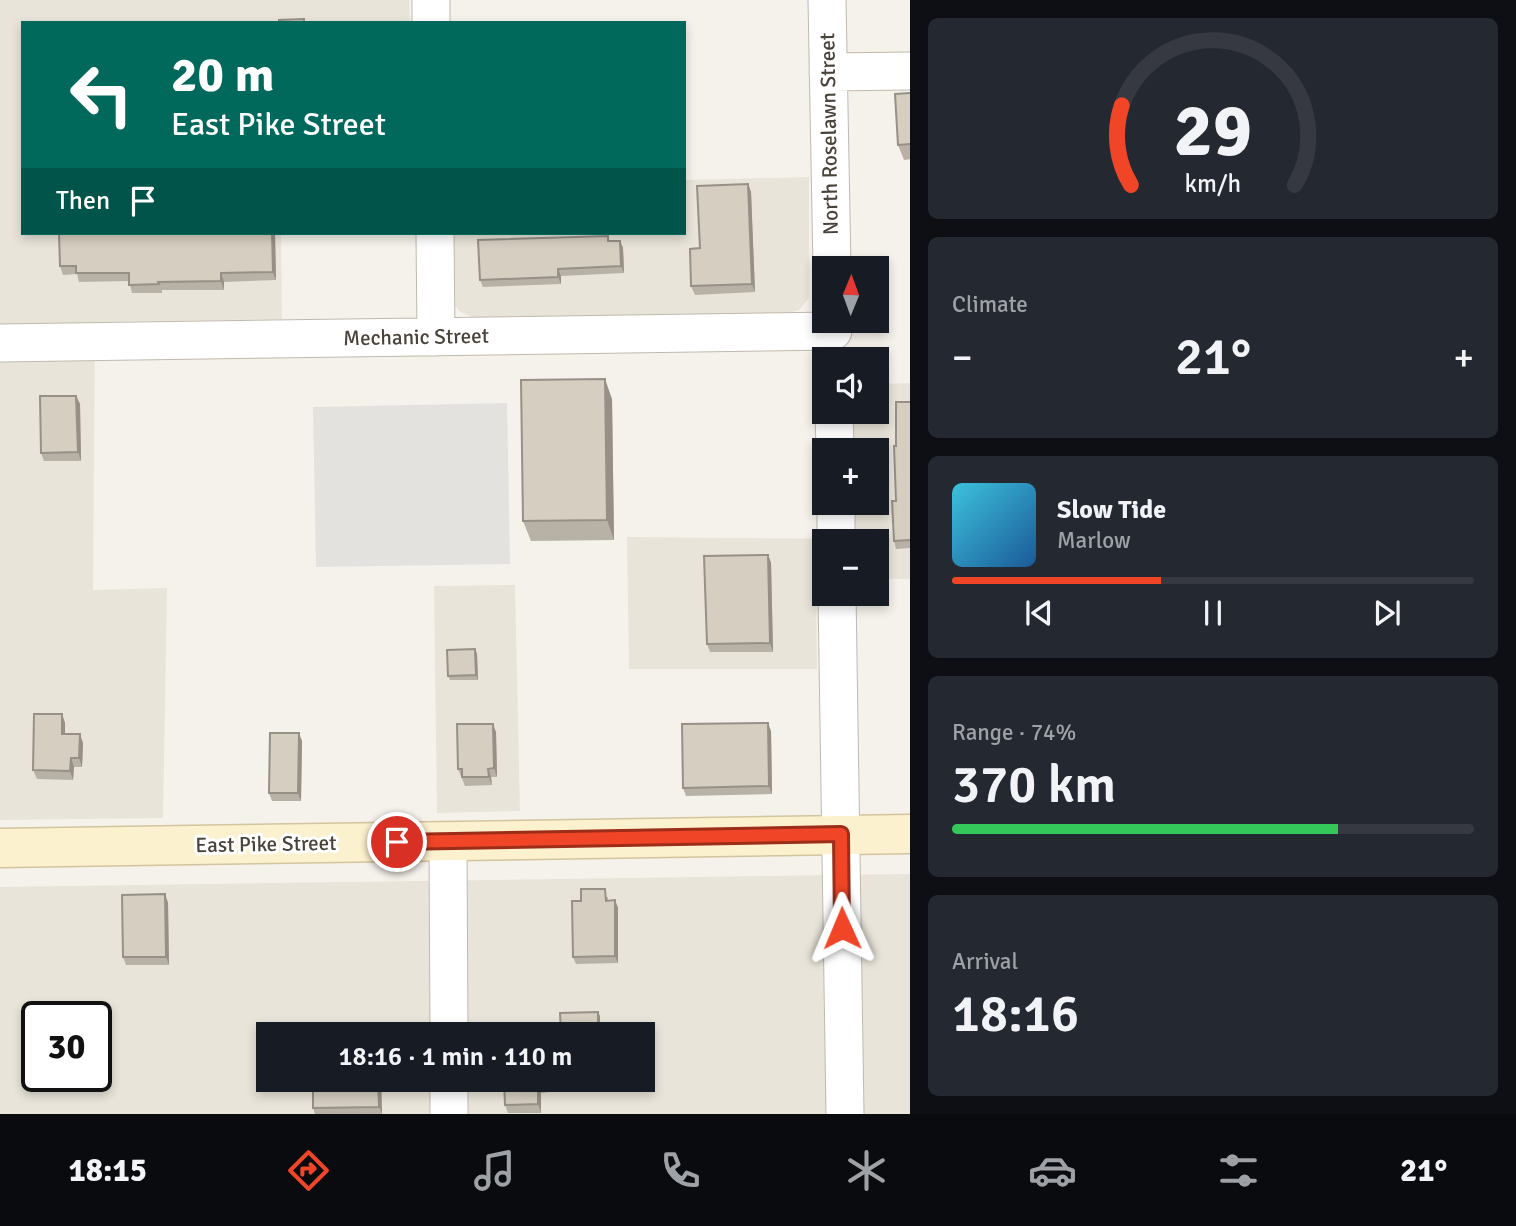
<!DOCTYPE html>
<meta charset="utf-8">
<style>
body{margin:0;font-family:Signika,sans-serif;background:#242831;color:#f1f3f6;height:100vh;display:flex;flex-direction:column;font-size:26px;white-space:nowrap}
*{box-sizing:border-box;margin:0}
p{font-size:23px;color:#9ea1a6}
.icon{flex:none;width:38px;height:38px;fill:none;stroke:currentColor;stroke-width:2;stroke-linecap:round;stroke-linejoin:round}
.map{position:relative;flex:1;overflow:hidden}
.drawer{display:flex;flex-direction:column;gap:18px;padding:18px;background:#0d0f14;width:606px}
.drawer>*{flex:none}
.banner{position:absolute;left:21px;top:21px;width:665px;height:214px;border-radius:0px;box-shadow:0 4px 10px #0003;background:#00695c;color:#fff;overflow:hidden}
.needle{width:46px;rotate:1deg}
.fabs{position:absolute;left:812px;top:256px;display:grid;gap:14px}
.fabs a{display:grid;place-items:center;width:77px;height:77px;border-radius:0px;background:#171b24;box-shadow:0 4px 10px #0003;font-size:35px}
.speed{position:absolute;left:21px;top:1001px;display:flex;gap:14px;font-size:35px;font-weight:700;text-align:center}
.speed>*{display:grid;place-content:center;width:91px;height:91px;border-radius:50%;background:#171b24;box-shadow:0 4px 10px #0003;line-height:1}
.speed .limit{border:4px solid #111;border-radius:10px;background:#fff;color:#111}
.pin{position:absolute;display:grid;place-items:center;width:60px;height:60px;color:#fff;margin:-30px;border:4px solid #fff;border-radius:50%;box-shadow:0 2px 7px #0007}
.me{position:absolute;width:77px;margin:-38px;rotate:359deg;stroke-linejoin:round;filter:drop-shadow(0 0 5px #0008)}
.turn{display:flex;align-items:center;gap:24px;height:147px;padding:0 35px;font-size:32px}
.turn .icon{width:91px;height:91px;stroke-width:2.5}
.turn b{display:block;font-size:49px;line-height:60px}
.then{display:flex;align-items:center;height:66px;padding:0 35px;background:#0003;gap:14px;font-size:26px}
.big{font-size:52px;font-weight:600;line-height:1.1}
.drawer .tile{flex:1;display:flex;flex-direction:column;justify-content:center;gap:10px;min-width:0;padding:0 24px;border-radius:10px;background:#242831}
.drawer .dial{align-items:center;gap:0}
.dial svg{height:182px;overflow:visible;fill:none;stroke:#363941;stroke-width:7;stroke-linecap:round;text-anchor:middle}
.dial text{fill:#f1f3f6;stroke:none}
.song{display:flex;align-items:center;gap:21px}
.cover{width:84px;height:84px;border-radius:10px;background:linear-gradient(135deg,hsl(190 70% 55%),hsl(210 70% 35%))}
.played{height:7px;border-radius:4px;background:linear-gradient(90deg,#f04527 40%,#363941 40%)}
.keys{display:flex;justify-content:space-around;direction:ltr}
.heat{display:flex;justify-content:space-between;align-items:center;font-size:38px;direction:ltr}
.charge{height:10px;border-radius:5px;background:linear-gradient(90deg,#34c759 74%,#363941 0)}
.trip{position:absolute;left:256px;top:1022px;width:399px;height:70px;border-radius:0px;background:#171b24;box-shadow:0 4px 10px #0003;font-weight:600;line-height:70px;text-align:center}
.tab-bar{display:flex;height:112px;justify-content:space-around;align-items:center;background:#090b0e;color:#9ea1a6}
.tab-bar .icon{width:49px;height:49px}
.tab-bar .on{color:#f04527}
.tab-bar b{font-size:32px;color:#f1f3f6}
main{display:flex;flex:1;min-height:0}
.map>svg:first-child{display:block}
</style>
<main>
<div class="map">
<svg width="911" height="1114" viewBox="0 0 911 1114">
<rect width="100%" height="100%" fill="#f5f2eb"/>
<path fill="#e8e4d9" fill-rule="evenodd" d="M0,0H409L410,23H23V233H281L282,319L95,322L93,590L167,588L163,818L0,820Z
M809,177V298L799,310L792,312L750,314L472,317L459,311L453,302L452,233H684V180Z
M910,383V579H877V541H824V579H816L817,669H629L627,537L853,539V502H877V450H852V411H877V384Z
M515,585L520,811L437,813L434,586Z
M910,874V1114H0V887ZM37,1017H96V1076H37ZM268,1034H642V1080H268Z"/>
<path fill="#e4e2df" d="M507,403L510,564L316,567L313,407Z"/>
<g fill="none" stroke-linecap="round" stroke-linejoin="round">
<defs>
<path id="street" d="M431,0V23
M827,0L832,268
M828,72L911,71
M435,233L436,337
M0,343L833,331
M834,411L835,450
M836,502V541
M837,593L845,1114
M448,842L449,1034
M449,1080V1114"/>
<path id="secondary" d="M0,848L911,834"/>
</defs>
<use href="#street" stroke="#c0b9ae" stroke-width="39"/>
<use href="#secondary" stroke="#d2c49d" stroke-width="41"/>
<use href="#street" stroke="#fff" stroke-width="37"/>
<use href="#secondary" stroke="#fcf1ce" stroke-width="38"/>
</g>
<path fill="#b8b1a6" d="M911,93V159L904,160L898,145Z
M748,184L751,192L755,292L695,295L691,286Z
M59,233H275L276,280L224,282V290H162V293H132L129,281L79,282L77,274L63,275L60,266Z
M610,241H620L623,248L624,273L561,276V284L483,287L480,280Z
M76,396L80,404L81,461H44L41,453Z
M612,399L614,540L531,541L523,521Z
M911,402V548L896,549L894,541L896,501V446Z
M768,555L771,563L773,652H710L707,644Z
M475,649L477,654L478,680H450L448,676Z
M62,714L65,723V734L83,743L82,767H74L73,780L37,779L33,770Z
M771,731L772,794L686,796L683,788Z
M496,732L497,777H491L492,785L465,786L458,769Z
M302,741L301,801H272L269,793Z
M165,894L168,903L169,965H126L123,957Z
M608,897V901L615,900L618,908V963L576,964L573,957L581,901Z
M313,1080H381L382,1114H315L313,1108Z
M504,1080H549V1092L541,1093V1113H508L505,1105Z"/>
<path fill="#969087" d="M748,184L751,192L755,292L752,284Z
M272,233H275L276,280L273,272Z
M620,241L623,248L624,273L621,266Z
M558,269L561,276V284L558,277Z
M221,273L224,282V290L221,281Z
M605,379L612,399L614,540L607,520Z
M76,396L80,404L81,461L78,452Z
M768,555L771,563L773,652L770,643Z
M475,649L477,654L478,680L476,675Z
M62,714L65,723V742L62,734Z
M768,723L771,731L772,794L769,786Z
M493,724L496,732L497,777L494,768Z
M299,733L302,741L301,801L298,793Z
M80,734L83,743L82,767L79,758Z
M71,758L74,767L73,780L70,771Z
M488,769L491,777L492,785L489,777Z
M165,894L168,903L169,965L166,957Z
M615,900L618,908V963L615,956Z
M598,1012L600,1016V1034H598Z
M378,1080H381L382,1114L379,1107Z
M546,1080H549V1092L546,1084Z
M538,1084L541,1093V1113L538,1104Z"/>
<path fill="#d6cec1" stroke="#969087" stroke-width="2" d="M304,19V23H279V20Z
M911,93V144L898,145L895,94Z
M748,184L752,284L691,286L690,249L700,248L697,186Z
M59,233H272L273,272L221,273V281L158,282L159,284L129,285V273H76V266H60Z
M608,236V241H620L621,266L558,269V277L480,280L478,240Z
M605,379L607,520L523,521L521,380Z
M40,396H76L78,452L41,453Z
M896,402H911V540L894,541L892,501H896L894,446H896Z
M768,555L770,643L707,644L704,556Z
M475,649L476,675L448,676L447,650Z
M34,714H62V734H80L79,758H71L70,771L33,770Z
M768,723L769,786L683,788L682,724Z
M457,724H493L494,768L488,769L489,777H462V769H458Z
M270,733H299L298,793H269Z
M581,889H605L606,901L615,900V956L573,957L572,901H581Z
M165,894L166,957H123L122,895Z
M598,1012V1034H561L560,1013Z
M313,1080H378L379,1107L313,1108Z
M504,1080H546V1084H538V1104L505,1105Z"/>
<g fill="none" stroke-linecap="round" stroke-linejoin="round">
<defs>
<path id="route" d="M397,842L841,834L842,928"/>
</defs>
<use href="#route" stroke="#9c2d19" stroke-width="18"/>
<use href="#route" stroke="#f04527" stroke-width="12"/>
</g>
<g text-anchor="middle" dominant-baseline="central" stroke-width="6" stroke-linejoin="round" paint-order="stroke">
<g font-size="21" fill="#494339" stroke="#fff">
<text transform="translate(829 134) rotate(-91)">North Roselawn Street</text>
<text transform="translate(416 337) rotate(-1)">Mechanic Street</text>
<text transform="translate(266 844) rotate(-1)">East Pike Street</text>
</g>
</g>
</svg>
<div class="fabs">
<a><svg class="needle" viewBox="-14 -14 28 28"><path d="M0-13l5 13h-10z" fill="#e53935"/><path d="M0 13l5-13h-10z" fill="#9ea1a6"/></svg></a>
<a><svg class="icon" aria-label="sound" viewBox="0 0 24 24"><path d="M4 9h4l5-4v14l-5-4H4zM17 9q2 3 0 6"/></svg></a>
<a>+</a>
<a>−</a>
</div>
<div class="speed"><div class="limit">30</div></div>
<div class="pin" style="left:397px;top:842px;background:#d93025"><svg class="icon" aria-label="arrive" viewBox="0 0 24 24"><path d="M6 21V4h12l-3 4 3 4H6"/></svg></div>
<svg class="me" style="left:842px;top:928px" viewBox="-20 -20 40 40"><path d="M0-17L14 15 0 8-14 15z" fill="#f04527" stroke="#fff" stroke-width="4"/></svg>
<div class="trip">18:16 · 1 min · 110 m</div>
<div class="banner">
<div class="turn"><svg class="icon" aria-label="left" viewBox="0 0 24 24"><path d="M17 20v-9H6M10 6l-5 5 5 5"/></svg><div><b>20 m</b>East Pike Street</div></div>
<div class="then">Then<svg class="icon" aria-label="arrive" viewBox="0 0 24 24"><path d="M6 21V4h12l-3 4 3 4H6"/></svg></div>
</div>
</div>
<section class="drawer">
<div class="tile dial"><svg viewBox="0 0 100 80">
<path d="M14 69A42 42 0 1 1 86 69"/>
<path d="M14 69A42 42 0 0 1 10 34" stroke="#f04527"/>
<text x="50" y="56" font-size="32" font-weight="700">29</text>
<text x="50" y="72" font-size="11">km/h</text>
</svg></div>
<div class="tile"><p>Climate</p>
<div class="heat"><a>−</a><b class="big">21°</b><a>+</a></div>
</div>
<div class="tile">
<div class="song"><i class="cover"></i><div><b>Slow Tide</b><p>Marlow</p></div></div>
<div class="played"></div>
<div class="keys"><svg class="icon" aria-label="previous" viewBox="0 0 24 24"><path d="M18 5L8 12l10 7zM5 5v14"/></svg><svg class="icon" aria-label="pause" viewBox="0 0 24 24"><path d="M8 5v14M16 5v14"/></svg><svg class="icon" aria-label="next" viewBox="0 0 24 24"><path d="M6 5l10 7-10 7zM19 5v14"/></svg></div>
</div>
<div class="tile"><p>Range · 74%</p><b class="big">370 km</b><div class="charge"></div></div>
<div class="tile"><p>Arrival</p><b class="big">18:16</b></div>
</section>
</main>
<nav class="tab-bar">
<b>18:15</b>
<svg class="icon on" aria-label="directions" viewBox="0 0 24 24"><path d="M12 3l9 9-9 9-9-9zM9 14v-3h6M13 9l2 2-2 2"/></svg>
<svg class="icon" aria-label="music" viewBox="0 0 24 24"><path d="M9 18V5l10-2v13"/><circle cx="6" cy="18" r="3"/><circle cx="16" cy="16" r="3"/></svg>
<svg class="icon" aria-label="phone" viewBox="0 0 24 24"><path d="M5 4h4l2 5-3 2q2 4 5 5l2-3 5 2v4C11 20 4 13 5 4z"/></svg>
<svg class="icon" aria-label="climate" viewBox="0 0 24 24"><path d="M12 3v18M4 7l16 10M4 17L20 7"/></svg>
<svg class="icon" aria-label="car" viewBox="0 0 24 24"><path d="M5 17H2v-5l4-1 3-4h7l3 4 3 1v5h-3M9 17h6M6 11h13"/><circle cx="7" cy="17" r="2"/><circle cx="17" cy="17" r="2"/></svg>
<svg class="icon" aria-label="filters" viewBox="0 0 24 24"><path d="M4 7h16M4 17h16"/><circle cx="9" cy="7" r="2"/><circle cx="15" cy="17" r="2"/></svg>
<b>21°</b>
</nav>
